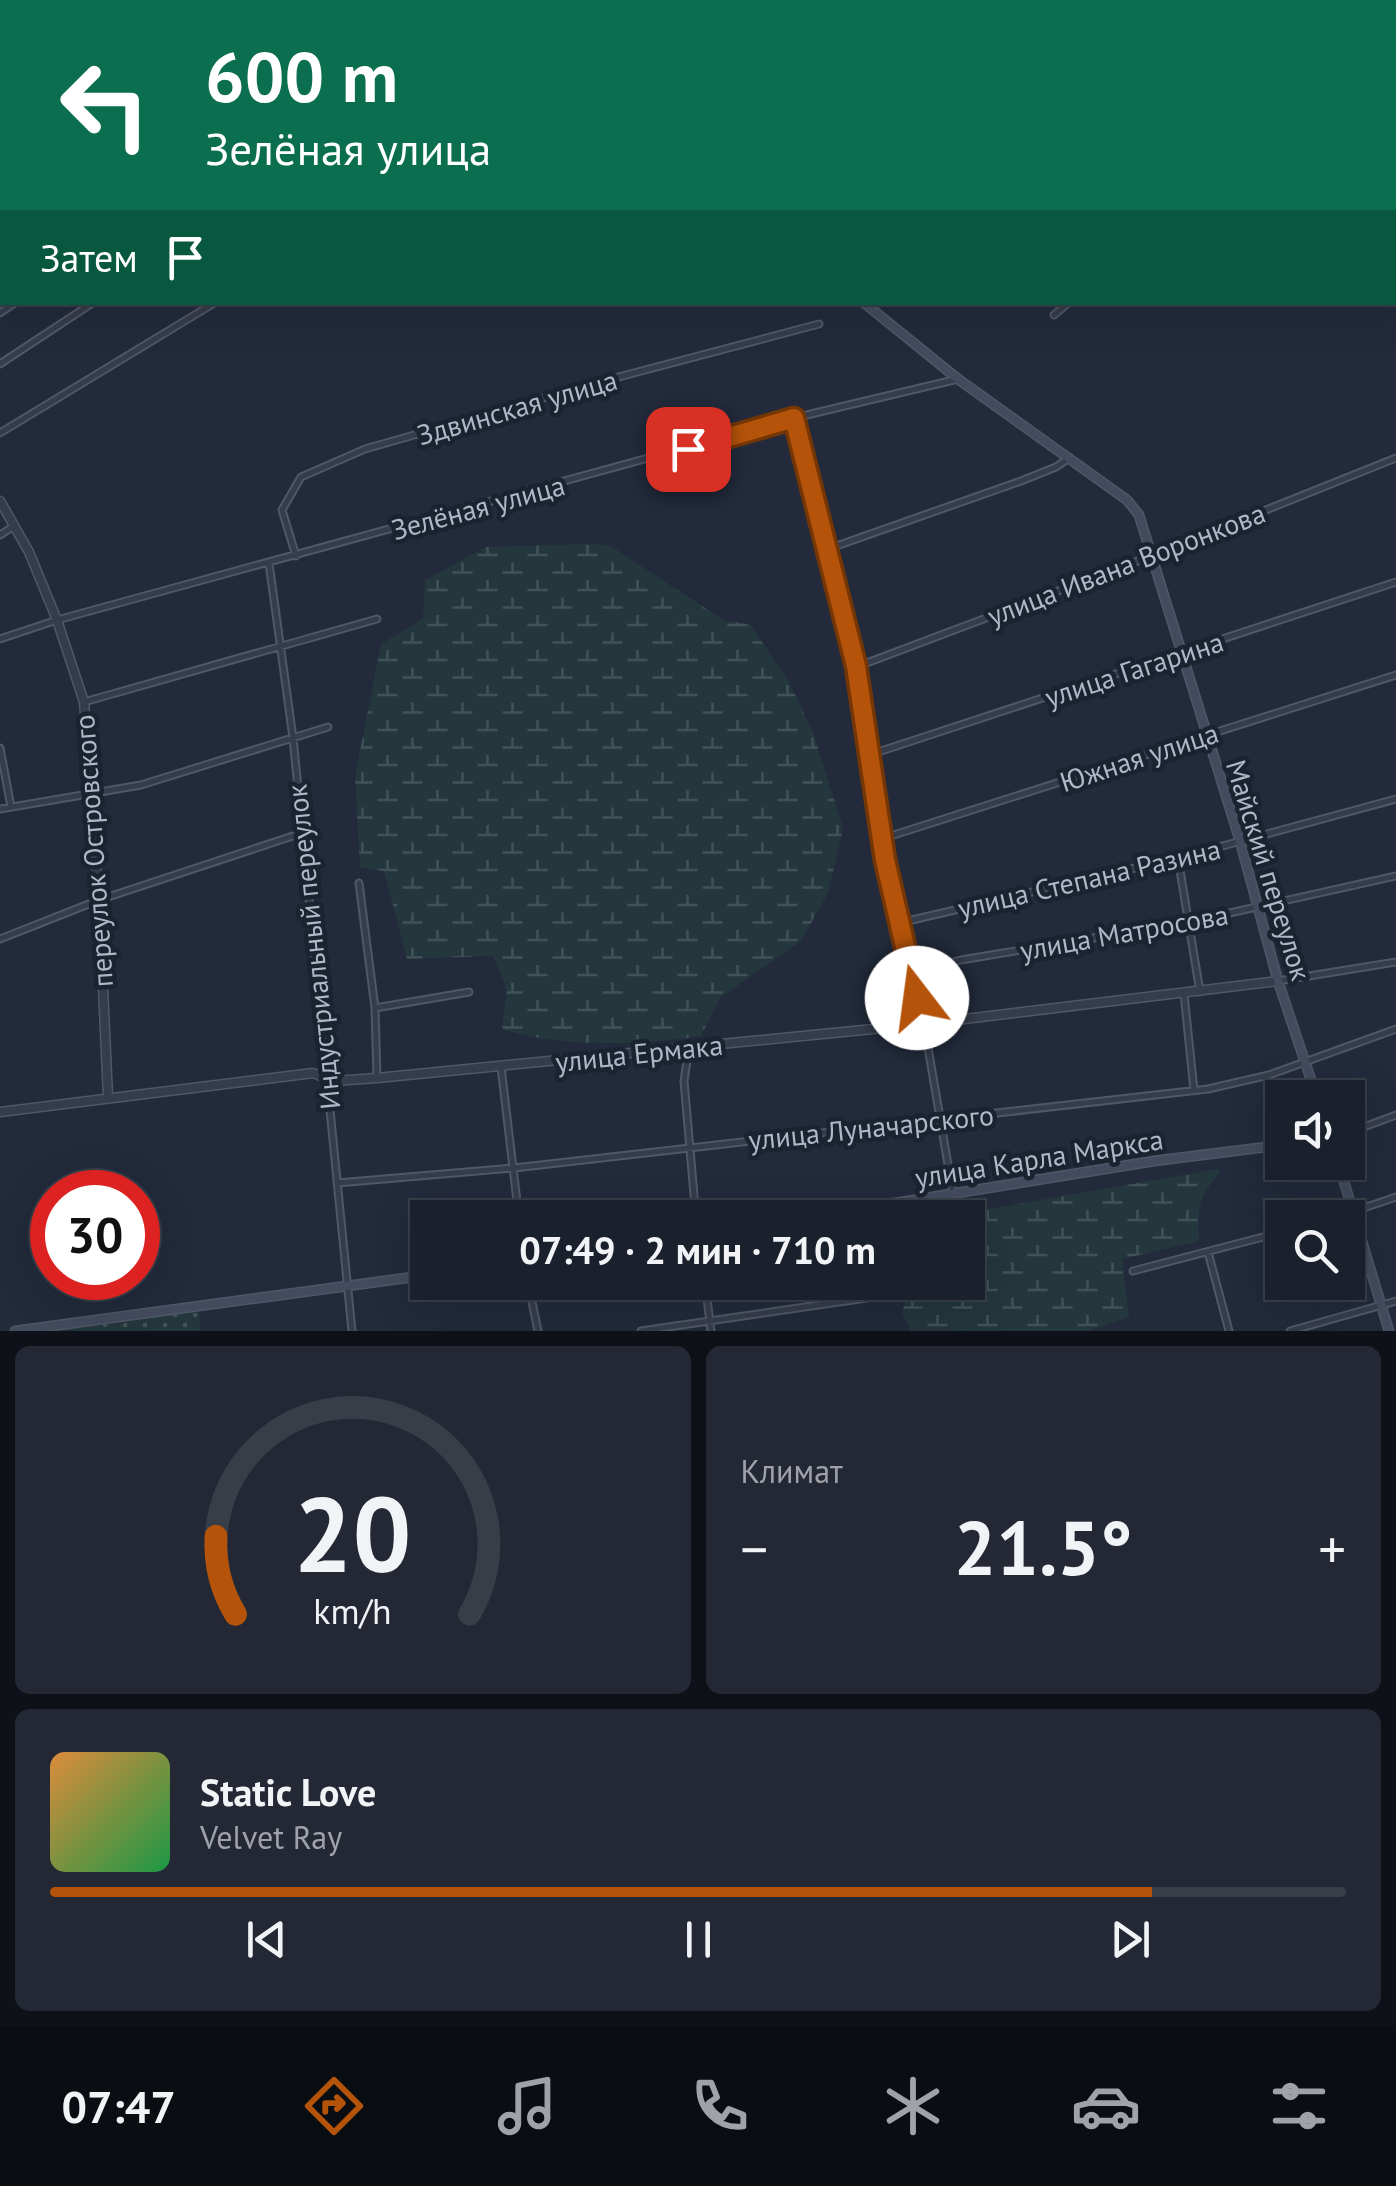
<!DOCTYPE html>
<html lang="ru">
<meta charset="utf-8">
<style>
body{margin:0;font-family:"PT Sans",sans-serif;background:#232834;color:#f1f3f6;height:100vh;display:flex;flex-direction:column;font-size:38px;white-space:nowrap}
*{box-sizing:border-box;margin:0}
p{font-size:32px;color:#9fa3a9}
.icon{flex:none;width:55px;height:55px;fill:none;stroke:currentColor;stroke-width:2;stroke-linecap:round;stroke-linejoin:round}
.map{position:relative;height:1331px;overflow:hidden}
.drawer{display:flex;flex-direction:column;gap:15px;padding:15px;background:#0e1218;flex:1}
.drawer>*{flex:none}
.guide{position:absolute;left:0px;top:0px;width:1398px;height:305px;box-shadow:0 10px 40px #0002,0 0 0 2px #383e48;background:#0b6e4f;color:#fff;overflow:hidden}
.tools{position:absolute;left:1265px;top:1080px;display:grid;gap:20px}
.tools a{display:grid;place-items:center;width:100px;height:100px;border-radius:0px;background:#1a202c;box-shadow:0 10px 40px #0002,0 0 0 2px #383e48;font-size:50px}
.speed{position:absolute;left:30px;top:1170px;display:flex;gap:20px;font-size:50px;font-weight:700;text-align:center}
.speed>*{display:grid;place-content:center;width:130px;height:130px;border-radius:50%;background:#1a202c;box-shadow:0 10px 40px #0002,0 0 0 2px #383e48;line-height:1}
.speed .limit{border:15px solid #d22;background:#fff;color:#111}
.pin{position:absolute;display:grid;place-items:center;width:85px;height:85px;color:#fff;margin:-42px;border-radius:20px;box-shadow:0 5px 15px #0006}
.me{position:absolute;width:110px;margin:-55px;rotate:345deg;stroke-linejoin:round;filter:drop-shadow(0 0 8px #0008)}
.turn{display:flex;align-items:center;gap:35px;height:210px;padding:0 40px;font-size:45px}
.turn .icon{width:130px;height:130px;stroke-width:2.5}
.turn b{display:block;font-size:70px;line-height:85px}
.then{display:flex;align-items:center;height:95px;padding:0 40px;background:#0003;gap:20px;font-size:38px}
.big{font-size:75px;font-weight:700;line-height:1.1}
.drawer .widget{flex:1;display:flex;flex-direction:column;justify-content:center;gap:15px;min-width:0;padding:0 35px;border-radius:15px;background:#232834}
.drawer .dial{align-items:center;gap:0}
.dial svg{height:260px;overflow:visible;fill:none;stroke:#383e48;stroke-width:7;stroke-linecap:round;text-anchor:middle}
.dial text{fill:#f1f3f6;stroke:none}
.song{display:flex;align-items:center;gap:30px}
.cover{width:120px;height:120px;border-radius:15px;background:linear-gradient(135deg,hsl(30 70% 55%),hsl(140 70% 35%))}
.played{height:10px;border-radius:5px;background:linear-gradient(90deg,#b45309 85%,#383e48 85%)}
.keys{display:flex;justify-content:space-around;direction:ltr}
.heat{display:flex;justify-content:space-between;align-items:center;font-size:55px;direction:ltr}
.drawer .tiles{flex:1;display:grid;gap:15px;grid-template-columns:1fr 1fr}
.widget:last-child{grid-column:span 2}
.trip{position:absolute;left:410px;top:1200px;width:575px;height:100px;border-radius:0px;background:#1a202c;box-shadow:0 10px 40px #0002,0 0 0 2px #383e48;font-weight:700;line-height:100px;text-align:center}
.tabs{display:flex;height:160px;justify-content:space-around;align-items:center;background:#0a0d12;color:#9fa3a9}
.tabs .icon{width:70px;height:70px}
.tabs .current{color:#b45309}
.tabs b{font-size:45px;color:#f1f3f6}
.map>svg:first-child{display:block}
</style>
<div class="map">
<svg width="1396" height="1331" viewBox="0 0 1396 1331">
<defs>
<pattern id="grass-dots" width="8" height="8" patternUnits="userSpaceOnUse" patternTransform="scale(2.5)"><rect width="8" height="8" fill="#24373c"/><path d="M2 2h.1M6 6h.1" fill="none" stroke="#415257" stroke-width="1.8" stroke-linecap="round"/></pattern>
<pattern id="wetland-marsh" width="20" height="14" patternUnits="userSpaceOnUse" patternTransform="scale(2.5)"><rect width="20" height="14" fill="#24373c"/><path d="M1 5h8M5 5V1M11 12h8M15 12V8" fill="none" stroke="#415257"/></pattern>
</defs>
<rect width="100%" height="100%" fill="#222a3b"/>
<path fill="url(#grass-dots)" d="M199,1311L201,1331H55Z"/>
<path fill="url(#wetland-marsh)" d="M611,0H1334L611,2Z
M587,544L609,545L725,621L750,624L788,680L813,732L843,828L828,893L801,941L720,998L701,1036C642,1045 558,1048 502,1029L507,990L493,956L407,959L384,871L360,868L355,776L381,644L423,619L425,580L486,547Z
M1217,1169L1221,1172C1198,1196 1197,1208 1199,1241L1122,1259L1129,1317L1089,1331H911L902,1313L910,1283L968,1282V1218L959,1217L960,1214Z"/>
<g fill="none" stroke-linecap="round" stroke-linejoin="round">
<defs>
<path id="minor" d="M143,0L144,2
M72,2L76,0
M321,2L325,0
M393,2L396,0
M0,52L2,51
M1395,86L1396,84
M1395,109L1396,114
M1395,181L1396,180
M0,203L2,201
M0,313L16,302
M1054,315L1069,302
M0,364L94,302
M795,419L856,667L889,882L924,1024L953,1194
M0,433L216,302
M0,535L14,526
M825,550L1021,481L1056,467L1069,458
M296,556L282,510L301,477L365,449L596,383L819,324
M269,563L293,738L352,1331
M0,639L57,620L794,418L958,379
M856,667L1151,556L1396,458
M84,702L377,619
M0,748L11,807
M872,754L1396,582
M0,809L141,785L328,727
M881,839L1396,675
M1178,858L1200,992
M359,883L375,1008L377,1078
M899,923L1178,858L1396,799
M0,939L99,900L302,833
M910,973L961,960L1189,922L1396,876
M1278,981L1396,962
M1184,994L1194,1090
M375,1008L469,992
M689,1048L684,1081L696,1218
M501,1067L519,1218
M1348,1133L1396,1115
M337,1183L514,1168L1208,1089L1269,1075L1396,1029
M1334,1218L1396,1197
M1208,1252L1229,1331
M1133,1271L1282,1232
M528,1282L538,1331
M705,1282L711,1331
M641,1331L901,1293
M1290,1331L1396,1301"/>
<path id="tertiary" d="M0,501L29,552L57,620L84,702L99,900L108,1097
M0,1112L313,1073L333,1081L377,1078L924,1024L1278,981"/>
<path id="secondary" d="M514,0L517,2
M863,302L958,379L1127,500L1139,515L1240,841L1278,981L1317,1098
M1338,1162L1389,1331
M803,1218L1154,1161L1282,1145
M15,1331L428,1275"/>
</defs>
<use href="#minor" stroke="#505766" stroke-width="9"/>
<use href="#tertiary" stroke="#505766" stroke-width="11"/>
<use href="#secondary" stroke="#505766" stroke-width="11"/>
<use href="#minor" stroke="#353c4b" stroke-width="5"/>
<use href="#tertiary" stroke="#353c4b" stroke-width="8"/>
<use href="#secondary" stroke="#434b5e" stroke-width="8"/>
</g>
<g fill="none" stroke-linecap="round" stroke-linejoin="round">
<defs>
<path id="route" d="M688,449L794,418L856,666L885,860L917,998"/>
</defs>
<use href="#route" stroke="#753606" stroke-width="25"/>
<use href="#route" stroke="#b45309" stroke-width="18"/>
</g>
<g text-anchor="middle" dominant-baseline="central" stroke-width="9" stroke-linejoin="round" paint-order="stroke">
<g font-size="28" fill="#b0b7c7" stroke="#1b2230">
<text transform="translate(517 407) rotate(-16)">Здвинская улица</text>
<text transform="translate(478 507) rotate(-15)">Зелёная улица</text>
<text transform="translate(1126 564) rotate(-21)">улица Ивана Воронкова</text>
<text transform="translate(1134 669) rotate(-18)">улица Гагарина</text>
<text transform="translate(1139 757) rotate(-18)">Южная улица</text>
<text transform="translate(93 851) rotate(-94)">переулок Островского</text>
<text transform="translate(1269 870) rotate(73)">Майский переулок</text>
<text transform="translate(1089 878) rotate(-13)">улица Степана Разина</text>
<text transform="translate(1124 932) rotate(-10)">улица Матросова</text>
<text transform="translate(313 947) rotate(-96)">Индустриальный переулок</text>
<text transform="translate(639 1053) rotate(-6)">улица Ермака</text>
<text transform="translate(871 1127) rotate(-6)">улица Луначарского</text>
<text transform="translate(1039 1158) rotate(-9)">улица Карла Маркса</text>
</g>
</g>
</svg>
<div class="tools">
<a><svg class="icon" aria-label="sound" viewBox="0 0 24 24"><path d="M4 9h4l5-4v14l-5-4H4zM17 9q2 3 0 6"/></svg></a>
<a><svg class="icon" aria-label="search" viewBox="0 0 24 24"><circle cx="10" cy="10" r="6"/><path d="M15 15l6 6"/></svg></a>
</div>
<div class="speed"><div class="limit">30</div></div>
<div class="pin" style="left:688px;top:449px;background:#d93025"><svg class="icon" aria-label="arrive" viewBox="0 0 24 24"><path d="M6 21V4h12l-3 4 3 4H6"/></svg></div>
<svg class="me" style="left:917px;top:998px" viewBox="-20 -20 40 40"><circle r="19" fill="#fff"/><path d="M0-13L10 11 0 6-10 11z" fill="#b45309"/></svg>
<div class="trip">07:49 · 2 мин · 710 m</div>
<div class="guide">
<div class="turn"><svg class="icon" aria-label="left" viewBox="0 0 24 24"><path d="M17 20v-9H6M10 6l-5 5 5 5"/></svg><div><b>600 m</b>Зелёная улица</div></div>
<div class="then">Затем<svg class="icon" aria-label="arrive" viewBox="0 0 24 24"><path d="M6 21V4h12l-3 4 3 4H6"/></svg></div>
</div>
</div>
<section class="drawer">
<div class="tiles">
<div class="widget dial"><svg viewBox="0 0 100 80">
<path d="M14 69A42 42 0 1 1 86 69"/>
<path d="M14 69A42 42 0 0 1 8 45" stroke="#b45309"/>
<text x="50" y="56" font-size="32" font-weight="700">20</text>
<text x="50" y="72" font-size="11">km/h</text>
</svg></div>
<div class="widget"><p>Климат</p>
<div class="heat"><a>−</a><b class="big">21.5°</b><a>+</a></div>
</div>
<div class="widget">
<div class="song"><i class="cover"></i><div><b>Static Love</b><p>Velvet Ray</p></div></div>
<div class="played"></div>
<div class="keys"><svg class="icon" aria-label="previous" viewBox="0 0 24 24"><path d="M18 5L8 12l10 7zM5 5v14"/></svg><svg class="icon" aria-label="pause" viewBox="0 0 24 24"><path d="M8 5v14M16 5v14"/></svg><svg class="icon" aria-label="next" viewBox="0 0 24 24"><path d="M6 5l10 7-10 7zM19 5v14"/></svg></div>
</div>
</div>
</section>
<nav class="tabs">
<b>07:47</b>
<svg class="icon current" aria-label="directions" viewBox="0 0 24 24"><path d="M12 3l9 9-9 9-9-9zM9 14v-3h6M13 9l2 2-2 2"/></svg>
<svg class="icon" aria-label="music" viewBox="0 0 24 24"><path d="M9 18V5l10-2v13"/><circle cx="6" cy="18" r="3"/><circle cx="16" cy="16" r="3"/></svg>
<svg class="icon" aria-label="phone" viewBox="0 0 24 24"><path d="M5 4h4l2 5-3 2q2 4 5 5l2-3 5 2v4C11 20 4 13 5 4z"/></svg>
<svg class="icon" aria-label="climate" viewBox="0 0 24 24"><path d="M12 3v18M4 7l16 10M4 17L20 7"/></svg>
<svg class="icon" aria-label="car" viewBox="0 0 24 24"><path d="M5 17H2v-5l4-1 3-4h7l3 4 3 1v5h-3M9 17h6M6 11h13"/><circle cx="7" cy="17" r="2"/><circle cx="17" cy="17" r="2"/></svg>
<svg class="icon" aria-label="filters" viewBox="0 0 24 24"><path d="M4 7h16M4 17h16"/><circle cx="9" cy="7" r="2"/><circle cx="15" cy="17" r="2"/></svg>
</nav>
